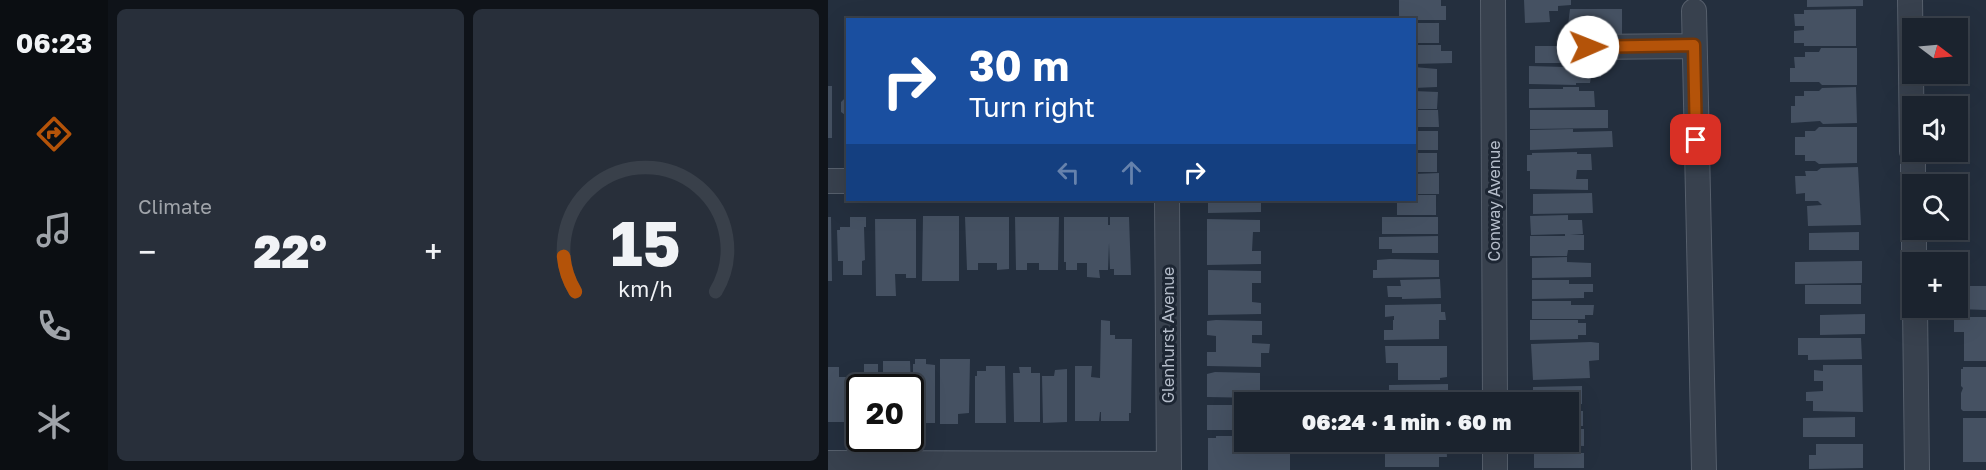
<!DOCTYPE html>
<meta charset="utf-8">
<style>
body{margin:0;font-family:"Golos Text",sans-serif;background:#282f3a;color:#f1f3f6;height:100vh;display:flex;flex-direction:column;font-size:22px;white-space:nowrap}
*{box-sizing:border-box;margin:0}
p{font-size:20px;color:#a0a4aa}
.icon{flex:none;width:33px;height:33px;fill:none;stroke:currentColor;stroke-width:2;stroke-linecap:round;stroke-linejoin:round}
.map{position:relative;flex:1;overflow:hidden}
.panel{display:flex;flex-direction:column;gap:9px;padding:9px;background:#0f1319;width:720px}
.panel>*{flex:none}
.guide{position:absolute;left:18px;top:18px;width:570px;height:183px;border-radius:0px;box-shadow:0 6px 24px #0002,0 0 0 2px #39404a;background:#1a4fa0;color:#fff;overflow:hidden}
.needle{width:39px;rotate:106deg}
.fabs{position:absolute;left:1074px;top:18px;display:grid;gap:12px}
.fabs a{display:grid;place-items:center;width:66px;height:66px;border-radius:0px;background:#1b232e;box-shadow:0 6px 24px #0002,0 0 0 2px #39404a;font-size:30px}
.speed{position:absolute;left:18px;top:374px;display:flex;gap:12px;font-size:30px;font-weight:700;text-align:center}
.speed>*{display:grid;place-content:center;width:78px;height:78px;border-radius:50%;background:#1b232e;box-shadow:0 6px 24px #0002,0 0 0 2px #39404a;line-height:1}
.speed .limit{border:3px solid #111;border-radius:9px;background:#fff;color:#111}
.pin{position:absolute;display:grid;place-items:center;width:51px;height:51px;color:#fff;margin:-26px;border-radius:12px;box-shadow:0 3px 9px #0006}
.me{position:absolute;width:66px;margin:-33px;rotate:89deg;stroke-linejoin:round;filter:drop-shadow(0 0 4px #0008)}
.turn{display:flex;align-items:center;gap:21px;height:126px;padding:0 24px;font-size:27px}
.turn .icon{width:78px;height:78px;stroke-width:2.5}
.turn b{display:block;font-size:42px;line-height:51px}
.lanes{display:flex;align-items:center;height:57px;padding:0 24px;background:#0003;justify-content:center;gap:30px;direction:ltr}
.lanes .off{opacity:.35}
.big{font-size:45px;font-weight:800;line-height:1.1}
.panel .widget{flex:1;display:flex;flex-direction:column;justify-content:center;gap:9px;min-width:0;padding:0 21px;border-radius:9px;background:#282f3a}
.panel .dial{align-items:center;gap:0}
.dial svg{height:156px;overflow:visible;fill:none;stroke:#39404a;stroke-width:7;stroke-linecap:round;text-anchor:middle}
.dial text{fill:#f1f3f6;stroke:none}
.heat{display:flex;justify-content:space-between;align-items:center;font-size:33px;direction:ltr}
.panel .tiles{flex:1;display:grid;gap:9px;grid-template-columns:repeat(2,1fr)}
.trip{position:absolute;left:406px;top:392px;width:345px;height:60px;border-radius:0px;background:#1b232e;box-shadow:0 6px 24px #0002,0 0 0 2px #39404a;font-weight:800;line-height:60px;text-align:center}
main{display:flex;flex:1;min-height:0}
.tab-bar{display:flex;flex-direction:column;width:108px;justify-content:space-around;align-items:center;background:#0b0e12;color:#a0a4aa}
.tab-bar .icon{width:42px;height:42px}
.tab-bar .selected{color:#b45309}
.tab-bar b{font-size:27px;color:#f1f3f6}
.map>svg:first-child{display:block}
</style>
<main>
<nav class="tab-bar">
<b>06:23</b>
<svg class="icon selected" aria-label="directions" viewBox="0 0 24 24"><path d="M12 3l9 9-9 9-9-9zM9 14v-3h6M13 9l2 2-2 2"/></svg>
<svg class="icon" aria-label="music" viewBox="0 0 24 24"><path d="M9 18V5l10-2v13"/><circle cx="6" cy="18" r="3"/><circle cx="16" cy="16" r="3"/></svg>
<svg class="icon" aria-label="phone" viewBox="0 0 24 24"><path d="M5 4h4l2 5-3 2q2 4 5 5l2-3 5 2v4C11 20 4 13 5 4z"/></svg>
<svg class="icon" aria-label="climate" viewBox="0 0 24 24"><path d="M12 3v18M4 7l16 10M4 17L20 7"/></svg>
</nav>
<section class="panel">
<div class="tiles">
<div class="widget"><p>Climate</p>
<div class="heat"><a>−</a><b class="big">22°</b><a>+</a></div>
</div>
<div class="widget dial"><svg viewBox="0 0 100 80">
<path d="M14 69A42 42 0 1 1 86 69"/>
<path d="M14 69A42 42 0 0 1 8 51" stroke="#b45309"/>
<text x="50" y="56" font-size="32" font-weight="700">15</text>
<text x="50" y="72" font-size="11">km/h</text>
</svg></div>
</div>
</section>
<div class="map">
<svg width="1158" height="470" viewBox="0 0 1158 470">
<rect width="100%" height="100%" fill="#242f3e"/>
<path fill="#455162" d="M571,0H613V6H618V20H571Z
M696,0H743V5L730,6V11H721L722,22L697,23Z
M979,0H1035V6L979,7Z
M742,9H794V37L743,38L742,25H740Z
M1028,9V46H976V43H966V31L976,30V26H967L966,14H976V10Z
M586,23H611V43H586Z
M586,45H613V51H624V63L586,64Z
M707,46H748L758,47L755,52V60H735V63H707Z
M993,48H1029V85H994L991,82H962V68H967L966,57H977V52H991Z
M701,66L773,68V77H763L762,83H748V85L701,84Z
M586,67L609,69V87L586,88Z
M0,86H4V138H0Z
M735,87H751V91H766L767,107L701,108V89H735Z
M1028,87L1029,123L995,124L992,121L963,123V106H967V96H976V91H991L994,88Z
M586,91L610,92L609,109H586Z
M18,97H20V117L13,112V102Z
M586,110H610L611,127H586Z
M702,110H780V128L702,129Z
M991,127H1029V163L991,164L987,161H977V155H967V137H977V131H987Z
M745,129V132L784,131L785,147L702,150V130Z
M586,131H610V150H586Z
M749,152V154H763L764,170H749L748,179H760V190L702,189V171H699V155H704V153Z
M586,153H609V172H586Z
M1030,167L1033,225L980,226L979,206L994,205L990,201H977V193L968,194L967,176H978L977,171H989L993,168Z
M611,173V194H586V174Z
M764,193L765,213L705,214V194Z
M586,195H608V215H569V200H586Z
M380,200H433V212L380,213Z
M740,215V220H754L755,234L742,235H756V250H740L739,256H702V236H737V234L703,235L702,216Z
M95,216H131V281H94Z
M0,217H3L4,281H0Z
M22,217H38V227H36L37,260L34,261V275H15V261H10L9,230H12V227H22Z
M137,217H181V269L169,270V263H150V270H139Z
M187,217H231L230,270H211V263H199V270H188Z
M236,217H280V225H282V217H301L303,275H286V269H282L281,243L280,270H271L272,278L259,277V263H249V270H238V262H236Z
M554,217H610V234H554Z
M47,219H88V278H78V274H67L68,296H48Z
M379,219L432,220V232H425L424,251H433V264L379,265Z
M1031,232V250H981V233Z
M610,236V253H564V249H551V237Z
M739,257V262L763,263V277L704,278V258Z
M562,259L611,260V277L545,278V270H549V260Z
M1034,261V283L967,284V262Z
M380,270L433,271V283H424V302L433,303V314L380,315Z
M612,279L613,298L574,299V297H560L559,286H573L572,280Z
M704,280H741V284H765V292H756V298L704,299Z
M977,285H1033V304H977Z
M1136,286H1158V310L1130,309V289H1136Z
M704,301H743V305H766L765,315H757V319H704Z
M613,304V312H617L618,320H611V339L556,340V330H565V320H566V316L557,317V305Z
M1037,314V334L992,335V315Z
M1136,317H1158V361H1136V332H1126V318Z
M273,320L282,321V335H287V339H304L303,413H301V421H273V412H272L271,421H247V366H264L263,377L272,378Z
M388,320L434,321V335H424V343L442,344L441,353H433V367L379,366V352H388V336L379,335V321Z
M702,320H750V323H758V335H750V339L702,340Z
M970,338H1033L1034,359L980,360V355H970Z
M763,342L771,343V360L761,361L762,378L705,380L703,344Z
M557,346H619V377L612,378V380H570V363H558Z
M87,359H98V364L107,365V423H85V364H87Z
M112,359H142L141,413L130,414V424H112Z
M55,361H82L83,387H55Z
M36,364H50V387H32V420H25L24,373H36Z
M995,365H1034L1035,412L985,411V401H978V392L995,391V381H986V370L995,371Z
M158,366H177L178,423H147V376H149V371H158Z
M0,367H11V377H23V422H0Z
M191,367H203V373H212V422H186L185,373H192Z
M1135,367H1158V411H1135L1133,409V393L1135,388L1133,386V369H1135Z
M239,369V422L215,423L214,376H226L227,370Z
M387,372L432,373V398L379,397V374Z
M620,384V402H561V385Z
M754,386V404L741,405V402H705V387Z
M379,405H417V430H379Z
M741,411H755V426H741Z
M1027,417V437H975V418Z
M1135,418H1158V462H1135Z
M741,429H756V446L704,445V441H741Z
M388,436H417V441H454V448H462V470H380V438H388Z
M569,441H618L619,457H611V467H557V448H607L578,447V445H569Z
M988,444H1035V468L981,469V455H988Z
M706,449H739V453H756V468H706Z"/>
<g fill="none" stroke-linecap="round" stroke-linejoin="round">
<defs>
<path id="minor" d="M665,0L667,402
M1082,0L1084,151
M866,11L876,470
M760,47L866,46
M1085,152V184
M0,181H20
M339,200L341,470
M1086,230V262
M1087,308L1089,470
M667,441V470
M0,463L341,464"/>
</defs>
<use href="#minor" stroke="#565f6c" stroke-width="26"/>
<use href="#minor" stroke="#38414e" stroke-width="24"/>
</g>
<g fill="none" stroke-linecap="round" stroke-linejoin="round">
<defs>
<path id="route" d="M760,47L866,45L868,140"/>
</defs>
<use href="#route" stroke="#753606" stroke-width="15"/>
<use href="#route" stroke="#b45309" stroke-width="10"/>
</g>
<g text-anchor="middle" dominant-baseline="central" stroke-width="6" stroke-linejoin="round" paint-order="stroke">
<g font-size="16" fill="#b4bcc9" stroke="#1d2633">
<text transform="translate(666 201) rotate(-90)">Conway Avenue</text>
<text transform="translate(340 335) rotate(-90)">Glenhurst Avenue</text>
</g>
</g>
</svg>
<div class="fabs">
<a><svg class="needle" viewBox="-14 -14 28 28"><path d="M0-13l5 13h-10z" fill="#e53935"/><path d="M0 13l5-13h-10z" fill="#a0a4aa"/></svg></a>
<a><svg class="icon" aria-label="sound" viewBox="0 0 24 24"><path d="M4 9h4l5-4v14l-5-4H4zM17 9q2 3 0 6"/></svg></a>
<a><svg class="icon" aria-label="search" viewBox="0 0 24 24"><circle cx="10" cy="10" r="6"/><path d="M15 15l6 6"/></svg></a>
<a>+</a>
</div>
<div class="speed"><div class="limit">20</div></div>
<div class="pin" style="left:868px;top:140px;background:#d93025"><svg class="icon" aria-label="arrive" viewBox="0 0 24 24"><path d="M6 21V4h12l-3 4 3 4H6"/></svg></div>
<svg class="me" style="left:760px;top:47px" viewBox="-20 -20 40 40"><circle r="19" fill="#fff"/><path d="M0-13L10 11 0 6-10 11z" fill="#b45309"/></svg>
<div class="trip">06:24 · 1 min · 60 m</div>
<div class="guide">
<div class="turn"><svg class="icon" aria-label="right" viewBox="0 0 24 24"><path d="M7 20v-9h11M14 6l5 5-5 5"/></svg><div><b>30 m</b>Turn right</div></div>
<div class="lanes"><svg class="icon off" aria-label="left" viewBox="0 0 24 24"><path d="M17 20v-9H6M10 6l-5 5 5 5"/></svg><svg class="icon off" aria-label="ahead" viewBox="0 0 24 24"><path d="M12 20V5M6 11l6-6 6 6"/></svg><svg class="icon" aria-label="right" viewBox="0 0 24 24"><path d="M7 20v-9h11M14 6l5 5-5 5"/></svg></div>
</div>
</div>
</main>
